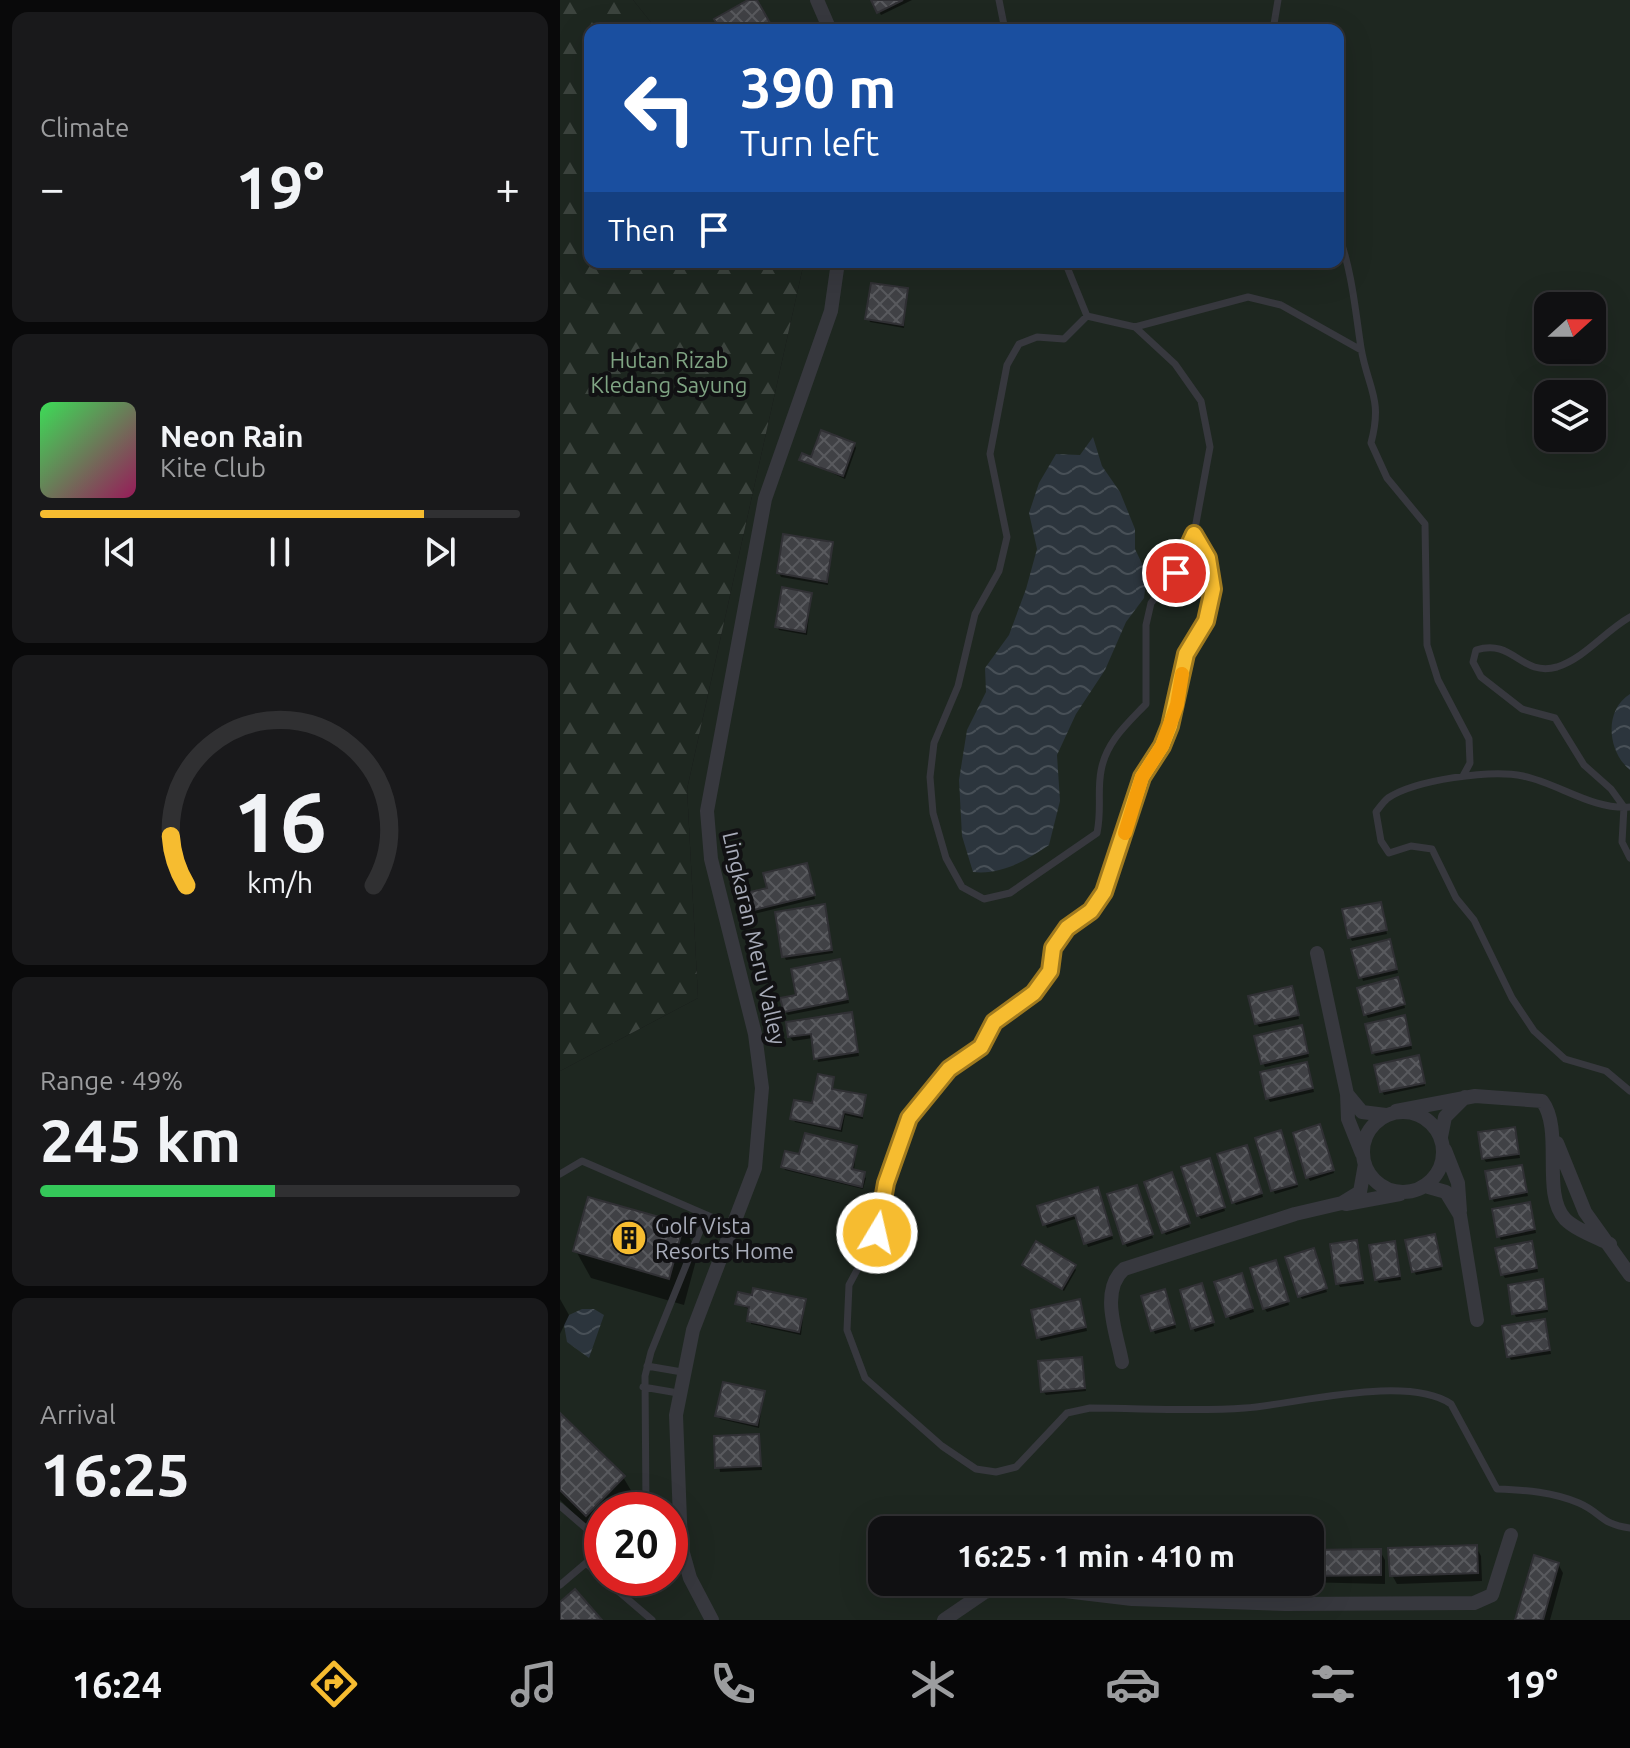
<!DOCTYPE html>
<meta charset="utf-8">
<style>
body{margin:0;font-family:Ubuntu,sans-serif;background:#19191b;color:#f1f3f6;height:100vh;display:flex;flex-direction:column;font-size:30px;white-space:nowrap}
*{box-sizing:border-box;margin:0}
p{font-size:26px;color:#9c9d9f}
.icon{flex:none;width:44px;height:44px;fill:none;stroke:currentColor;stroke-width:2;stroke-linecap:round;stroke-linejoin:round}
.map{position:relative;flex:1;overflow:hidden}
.drawer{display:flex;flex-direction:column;gap:12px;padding:12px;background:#09090a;width:560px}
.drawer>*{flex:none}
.guide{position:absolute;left:24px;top:24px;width:760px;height:244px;border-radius:16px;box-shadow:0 8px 32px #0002,0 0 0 2px #303032;background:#1a4fa0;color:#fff;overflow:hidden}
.needle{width:52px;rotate:69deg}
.tools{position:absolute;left:974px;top:292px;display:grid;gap:16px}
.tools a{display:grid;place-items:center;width:72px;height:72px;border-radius:16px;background:#101012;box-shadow:0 8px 32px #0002,0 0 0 2px #303032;font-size:40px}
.speed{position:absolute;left:24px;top:1492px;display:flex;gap:16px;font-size:40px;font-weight:700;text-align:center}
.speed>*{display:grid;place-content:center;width:104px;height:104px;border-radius:50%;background:#101012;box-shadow:0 8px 32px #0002,0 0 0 2px #303032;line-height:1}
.speed .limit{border:12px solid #d22;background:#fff;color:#111}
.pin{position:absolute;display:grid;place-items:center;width:68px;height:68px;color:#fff;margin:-34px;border:4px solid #fff;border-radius:50%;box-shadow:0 2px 8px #0007}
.me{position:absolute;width:88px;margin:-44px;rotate:9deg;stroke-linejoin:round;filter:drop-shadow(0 0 6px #0008)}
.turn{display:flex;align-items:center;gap:28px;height:168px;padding:0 24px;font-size:36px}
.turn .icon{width:104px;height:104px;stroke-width:2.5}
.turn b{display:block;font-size:56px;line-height:68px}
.then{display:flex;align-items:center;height:76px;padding:0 24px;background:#0003;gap:16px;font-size:30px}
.big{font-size:60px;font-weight:700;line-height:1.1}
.drawer .tile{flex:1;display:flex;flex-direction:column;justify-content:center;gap:12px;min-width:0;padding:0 28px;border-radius:16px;background:#19191b}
.drawer .dial{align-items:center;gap:0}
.dial svg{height:208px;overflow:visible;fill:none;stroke:#303032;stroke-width:7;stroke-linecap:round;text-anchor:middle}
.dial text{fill:#f1f3f6;stroke:none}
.song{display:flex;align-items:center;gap:24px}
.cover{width:96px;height:96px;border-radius:12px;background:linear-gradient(135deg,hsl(130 70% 55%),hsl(330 70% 35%))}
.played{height:8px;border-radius:4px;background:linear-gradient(90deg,#f6bc30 80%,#303032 80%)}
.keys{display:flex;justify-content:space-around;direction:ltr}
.heat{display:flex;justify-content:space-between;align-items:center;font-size:44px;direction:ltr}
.charge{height:12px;border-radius:6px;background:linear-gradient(90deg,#34c759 49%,#303032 0)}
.trip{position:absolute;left:308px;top:1516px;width:456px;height:80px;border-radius:16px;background:#101012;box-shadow:0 8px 32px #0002,0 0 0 2px #303032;font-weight:700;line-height:80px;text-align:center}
.menu{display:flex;height:128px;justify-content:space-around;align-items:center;background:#060607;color:#9c9d9f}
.menu .icon{width:56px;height:56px}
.menu .current{color:#f6bc30}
.menu b{font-size:36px;color:#f1f3f6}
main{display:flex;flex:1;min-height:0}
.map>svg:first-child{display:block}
</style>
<main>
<section class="drawer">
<div class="tile"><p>Climate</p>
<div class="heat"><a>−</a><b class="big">19°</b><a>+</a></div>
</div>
<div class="tile">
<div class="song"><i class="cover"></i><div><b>Neon Rain</b><p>Kite Club</p></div></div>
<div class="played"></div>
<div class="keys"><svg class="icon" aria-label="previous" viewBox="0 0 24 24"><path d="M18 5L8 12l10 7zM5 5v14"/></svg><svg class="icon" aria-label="pause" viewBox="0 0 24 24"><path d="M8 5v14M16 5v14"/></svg><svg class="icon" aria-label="next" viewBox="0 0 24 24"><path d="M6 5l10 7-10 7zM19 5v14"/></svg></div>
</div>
<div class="tile dial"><svg viewBox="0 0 100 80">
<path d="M14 69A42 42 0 1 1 86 69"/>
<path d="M14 69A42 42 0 0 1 8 50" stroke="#f6bc30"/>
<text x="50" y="56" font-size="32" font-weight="700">16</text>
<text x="50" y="72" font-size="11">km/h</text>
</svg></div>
<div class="tile"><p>Range · 49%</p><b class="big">245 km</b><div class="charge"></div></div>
<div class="tile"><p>Arrival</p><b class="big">16:25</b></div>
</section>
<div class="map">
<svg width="1070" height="1620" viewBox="0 0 1070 1620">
<defs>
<pattern id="forest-firs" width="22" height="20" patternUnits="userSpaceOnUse" patternTransform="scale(2)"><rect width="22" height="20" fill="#1e2720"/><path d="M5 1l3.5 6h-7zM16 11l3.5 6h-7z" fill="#3c443e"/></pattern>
<pattern id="water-waves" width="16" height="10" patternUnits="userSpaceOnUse" patternTransform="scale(2)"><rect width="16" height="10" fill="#2c353d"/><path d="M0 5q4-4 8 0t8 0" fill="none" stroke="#485057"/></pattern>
<pattern id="building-cross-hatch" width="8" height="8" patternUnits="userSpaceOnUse" patternTransform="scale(2)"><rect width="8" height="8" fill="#404145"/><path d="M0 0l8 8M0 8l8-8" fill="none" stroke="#595a5e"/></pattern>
</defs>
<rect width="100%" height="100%" fill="#161618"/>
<path fill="#1e2720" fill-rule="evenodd" d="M73,0H1070V1620H0V1071L138,998L127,789L244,262H778V30H97ZM988,306H1032V350H988ZM988,394H1032V438H988ZM42,1510H110V1578H42ZM322,1530H750V1582H322Z"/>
<path fill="url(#forest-firs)" d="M0,0H73L97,30H30V262H244L127,789L138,998L0,1071Z"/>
<path fill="url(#water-waves)" d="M533,437L542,466L560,492L575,529V549L587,574L584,598L566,622L545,670L516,714L497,755L500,801L489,845C465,861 442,875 413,872L402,836L399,780L407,730L426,692L425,668L449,635L466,589L477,549L469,513L479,483L496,454L520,455Z
M1070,694V770C1048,752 1043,711 1070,694Z
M22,1309H34L44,1315L29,1358L7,1342L4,1325L9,1315Z"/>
<path fill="#0007" d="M313,0H352L321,15Z
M347,290L344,328L310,322L308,318Z
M294,444L296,448L285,479L242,459H252Z
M272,544L268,585L221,577L219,573Z
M251,595L247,635L219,630L217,626Z
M248,869L255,899L194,914L192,910L209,890Z
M820,904L827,934L792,941L790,937Z
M266,910L273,953L226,960L224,956Z
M831,945L838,973L803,981L794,950Z
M281,965L289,1003L228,1015L225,1012L239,996Z
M839,983L845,1008L808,1018L806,1014Z
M733,992L739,1019L699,1027L697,1024Z
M291,1015L299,1056L258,1062L253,1038L233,1041L230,1037L228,1023Z
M846,1022L852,1049L816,1056L813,1053Z
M743,1031L749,1057L705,1067L703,1063Z
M860,1061L865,1086L824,1095L822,1091Z
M748,1068L754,1092L710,1102L708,1098Z
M272,1079L273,1091L304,1097L303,1119L285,1115L282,1132L235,1122L233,1118L254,1105Z
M954,1129L960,1158L926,1162L924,1159Z
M762,1131L774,1173L750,1181L748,1177Z
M723,1136L738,1187L715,1194L713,1190Z
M296,1148L294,1171L306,1178L303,1189L225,1170L223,1166L241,1157Z
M689,1151L703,1197L676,1205L674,1202Z
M651,1165L665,1211L641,1219L638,1215Z
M961,1167L968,1196L934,1202L932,1198Z
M613,1178L630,1227L606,1235L604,1232Z
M578,1191L593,1238L567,1247L565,1243Z
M539,1193L553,1239L528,1247L518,1218L487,1228L480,1208Z
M971,1208L976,1233L941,1240L939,1236Z
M123,1226L138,1253L124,1305L31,1278L16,1251Z
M874,1236L882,1270L856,1275L854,1271Z
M796,1242L804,1284L780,1287L778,1283Z
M834,1243L841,1280L819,1283L816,1279Z
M973,1247L978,1272L945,1278L943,1275Z
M755,1254L767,1292L742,1299L740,1296Z
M464,1265L514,1267L516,1270L504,1291Z
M718,1266L729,1305L707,1312L704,1308Z
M683,1280L694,1312L670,1320L657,1284Z
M984,1285L988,1312L956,1317L954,1313Z
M644,1289L654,1326L635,1332L633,1328Z
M606,1295L616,1328L595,1334L583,1297Z
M0,1299L9,1315L0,1334Z
M245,1301L241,1335L191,1324V1310L177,1304Z
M521,1305L527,1331L481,1341L479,1337Z
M984,1321L991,1354L951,1360L949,1356Z
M521,1359L526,1391L486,1395L483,1391Z
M203,1393L199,1428L160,1419L158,1415Z
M0,1415L63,1477L79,1504L73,1510H42V1541L0,1500Z
M198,1436L202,1470L160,1472L156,1438Z
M916,1547L921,1556L922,1581L837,1584L832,1575Z
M820,1551L825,1560V1584L740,1582H750V1552Z
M998,1564L1003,1573L990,1620H957Z"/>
<path fill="url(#building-cross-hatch)" stroke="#303034" stroke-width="2" d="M188,0H197L214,30H161L154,19Z
M311,0H343L317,13Z
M311,283L348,288L343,325L305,319Z
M261,430L295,443L283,476L239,460L242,453L251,457Z
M223,534L273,542L267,582L217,573Z
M222,587L252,593L245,632L215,627Z
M247,863L255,895L190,911L186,893L207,888L203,873Z
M821,902L827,930L788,938L782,909Z
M265,904L272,950L222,957L215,912Z
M830,939L837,969L799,978L791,949Z
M280,959L288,999L224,1012L220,998L236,995L231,969Z
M838,977L845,1004L804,1015L797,988Z
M732,986L739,1015L695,1024L688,996Z
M292,1012L298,1052L254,1059L251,1034L228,1037L226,1022Z
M845,1015L851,1045L812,1053L805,1024Z
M742,1025L748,1053L701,1064L694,1036Z
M859,1055L865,1083L820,1092L814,1065Z
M747,1062L753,1088L706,1099L700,1072Z
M258,1074L274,1077L272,1089L306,1095L302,1116L284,1112L280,1129L230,1119L234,1100L252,1103Z
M760,1124L774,1170L746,1178L733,1133Z
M955,1127L959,1154L922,1159L918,1132Z
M721,1130L737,1184L711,1191L695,1138Z
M245,1133L297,1146L292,1169L305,1172L302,1187L221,1167L225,1151L239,1154Z
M687,1145L702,1193L672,1203L657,1154Z
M650,1158L665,1207L637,1216L621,1167Z
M962,1165L967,1192L930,1199L925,1171Z
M612,1172L630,1223L602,1233L584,1182Z
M577,1185L593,1234L563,1244L547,1194Z
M538,1187L552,1235L524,1244L515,1215L483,1225L477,1206Z
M28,1197L124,1224L109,1279L13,1251Z
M970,1202L975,1229L937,1237L932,1209Z
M875,1234L882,1266L852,1272L845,1240Z
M797,1240L803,1280L776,1284L770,1244Z
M476,1241L516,1265L502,1289L462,1265Z
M835,1241L840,1276L815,1280L809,1245Z
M972,1241L977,1268L941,1275L935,1248Z
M754,1248L767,1288L738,1297L725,1257Z
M716,1260L729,1301L703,1309L690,1268Z
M682,1273L693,1308L666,1317L654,1282Z
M983,1279L987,1309L952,1314L948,1285Z
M642,1283L654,1322L631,1329L620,1290Z
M193,1288L246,1299L239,1332L187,1321L189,1307L175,1304L178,1292L192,1295Z
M605,1289L615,1324L591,1331L581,1296Z
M520,1299L526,1327L477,1338L471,1310Z
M985,1319L990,1350L947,1357L942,1326Z
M522,1357L525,1388L481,1392L478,1361Z
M163,1382L205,1391L197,1425L155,1416Z
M0,1413L65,1476L26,1516L0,1490Z
M199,1434L201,1466L155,1468L154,1436Z
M917,1545L918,1573L830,1576L828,1548Z
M821,1549V1575L750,1576V1550Z
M974,1555L999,1563L983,1620H955Z
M15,1589L42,1620H0V1602Z"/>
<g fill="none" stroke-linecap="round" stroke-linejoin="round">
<path stroke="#37383e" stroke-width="7" d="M439,0L445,30
M713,30L718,0
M778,233C792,271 795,308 801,348C808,389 823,398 811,443L827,478L865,524L867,645L878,680L909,739L910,763L903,776
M505,262L527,316L575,327L688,297L721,305L801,350
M527,316L504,339L477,337L459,344L447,365L430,454L447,537L439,571L415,614L398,686L374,743L370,777L373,813L386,858L402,887L424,899L450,893L537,833C542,809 537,792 541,771C546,742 567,724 586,704V625L591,603L616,573L634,534L650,447L641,401L615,364L575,327
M634,534L648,558L653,589L646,621L626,654L617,705L602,746L582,777L544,892L531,911L507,928L493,948L490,971L474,993L434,1022L421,1047L389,1069L349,1118L326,1183L317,1233L289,1285L287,1330L305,1378L382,1446L416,1469L436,1472L456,1467L507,1413L530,1408C581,1408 634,1412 685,1408C737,1404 847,1374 891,1404L937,1489C966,1490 993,1492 1019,1503C1042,1513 1040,1524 1070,1528
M1070,617C1045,631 1025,658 997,667C960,677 954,638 916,650L913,662L921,677L962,709L995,718L1024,765L1051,789L1064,807L1062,842L1070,858
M1070,807C1032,810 998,783 963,776C931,769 855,780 828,798C824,801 819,808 816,812L821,841L829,853L851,846L872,849L896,898L914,920L952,998L974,1031L1005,1059L1046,1071L1070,1091
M0,1174L22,1161L172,1226
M87,1366L122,1372
M83,1387L118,1393
M0,1506L35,1536H42
M86,1510L85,1376L91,1352L146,1216
M43,1578L92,1620
M0,1585L26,1563L42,1577"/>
<path stroke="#37383e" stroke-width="14" d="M257,0L270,30
M757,953L787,1094L788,1119L802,1154
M787,1094L802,1112L826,1115
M836,1111L915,1096L982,1101C1004,1130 981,1193 1005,1219C1016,1230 1036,1237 1050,1244
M803 1152a40 40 0 1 1 80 0a40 40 0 1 1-80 0Z
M881,1137L885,1117L905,1097
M997,1143L1025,1212L1070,1275
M885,1150L898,1183L900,1211
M865,1186L886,1192L900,1215L917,1320
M786,1204L840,1194
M562,1362C557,1334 539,1291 564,1269L735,1214L782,1203L800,1192L805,1164
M152,1620L130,1578L121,1546L116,1415L133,1330L195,1168L202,1088L195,1034L151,859L147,811L205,499L271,311L278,262
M384,1620L425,1592L455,1585L572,1599L725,1604L914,1603L932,1595L951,1535"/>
</g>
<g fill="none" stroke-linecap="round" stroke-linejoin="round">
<defs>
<path id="route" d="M317,1233L326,1183L349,1118L389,1069L421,1047L434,1022L474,993L490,971L493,948L507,928L531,911L544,892L582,777L602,746L610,726L626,654L646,621L653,589L648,558L634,534L616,573"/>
</defs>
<use href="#route" stroke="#a07a1f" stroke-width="20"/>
<use href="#route" stroke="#f6bc30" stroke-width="14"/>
<path stroke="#f59e0b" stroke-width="14" d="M565,833L582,777L602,746L617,705L622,674"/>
</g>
<defs>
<symbol id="building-disc" viewBox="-11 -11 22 22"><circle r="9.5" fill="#f6bc30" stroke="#111113"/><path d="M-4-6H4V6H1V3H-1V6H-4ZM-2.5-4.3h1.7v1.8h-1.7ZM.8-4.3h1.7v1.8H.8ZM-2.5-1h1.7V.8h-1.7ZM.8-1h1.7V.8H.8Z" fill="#111"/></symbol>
</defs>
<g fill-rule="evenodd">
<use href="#building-disc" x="49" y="1218" width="40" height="40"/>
</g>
<g text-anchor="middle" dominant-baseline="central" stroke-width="8" stroke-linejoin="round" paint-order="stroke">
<g font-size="22" fill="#7fa483" stroke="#111113">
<text x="109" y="359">Hutan Rizab<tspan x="109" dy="25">Kledang Sayung</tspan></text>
</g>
<g font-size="22" fill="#a8acb9" stroke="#111113">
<text transform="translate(195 938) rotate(77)">Lingkaran Meru Valley</text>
</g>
<g font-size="22" fill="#a8acb9" stroke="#111113" text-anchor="start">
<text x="95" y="1225">Golf Vista<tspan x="95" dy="25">Resorts Home</tspan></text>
</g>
</g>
</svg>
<div class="tools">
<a><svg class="needle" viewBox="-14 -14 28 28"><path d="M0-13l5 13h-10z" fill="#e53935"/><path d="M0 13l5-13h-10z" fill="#9c9d9f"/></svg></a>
<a><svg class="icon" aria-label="layers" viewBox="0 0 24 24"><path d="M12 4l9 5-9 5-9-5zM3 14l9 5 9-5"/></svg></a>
</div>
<div class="speed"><div class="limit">20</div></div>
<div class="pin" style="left:616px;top:573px;background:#d93025"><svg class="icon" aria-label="arrive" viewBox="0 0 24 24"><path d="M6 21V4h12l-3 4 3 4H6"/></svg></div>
<svg class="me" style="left:317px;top:1233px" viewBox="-20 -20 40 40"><circle r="17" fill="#f6bc30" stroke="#fff" stroke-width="3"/><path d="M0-11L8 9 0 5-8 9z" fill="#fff"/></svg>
<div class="trip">16:25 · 1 min · 410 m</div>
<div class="guide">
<div class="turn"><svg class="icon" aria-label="left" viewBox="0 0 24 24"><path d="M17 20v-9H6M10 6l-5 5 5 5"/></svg><div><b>390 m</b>Turn left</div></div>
<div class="then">Then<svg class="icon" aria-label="arrive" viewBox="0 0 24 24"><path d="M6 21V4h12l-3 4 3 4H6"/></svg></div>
</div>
</div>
</main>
<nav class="menu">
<b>16:24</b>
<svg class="icon current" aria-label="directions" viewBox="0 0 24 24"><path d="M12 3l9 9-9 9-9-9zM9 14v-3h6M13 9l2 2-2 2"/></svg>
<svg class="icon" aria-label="music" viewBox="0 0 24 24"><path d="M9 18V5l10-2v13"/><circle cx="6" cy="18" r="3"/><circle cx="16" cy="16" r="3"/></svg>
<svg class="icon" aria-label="phone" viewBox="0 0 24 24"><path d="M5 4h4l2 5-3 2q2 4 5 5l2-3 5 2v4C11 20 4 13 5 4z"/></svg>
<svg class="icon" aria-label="climate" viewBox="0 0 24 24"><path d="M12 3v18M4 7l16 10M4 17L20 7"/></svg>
<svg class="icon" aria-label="car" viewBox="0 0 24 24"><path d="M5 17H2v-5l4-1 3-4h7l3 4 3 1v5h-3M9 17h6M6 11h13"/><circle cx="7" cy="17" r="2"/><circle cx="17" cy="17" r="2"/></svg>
<svg class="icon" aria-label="filters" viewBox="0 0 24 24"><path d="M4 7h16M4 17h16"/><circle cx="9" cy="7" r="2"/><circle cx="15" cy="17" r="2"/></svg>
<b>19°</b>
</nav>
